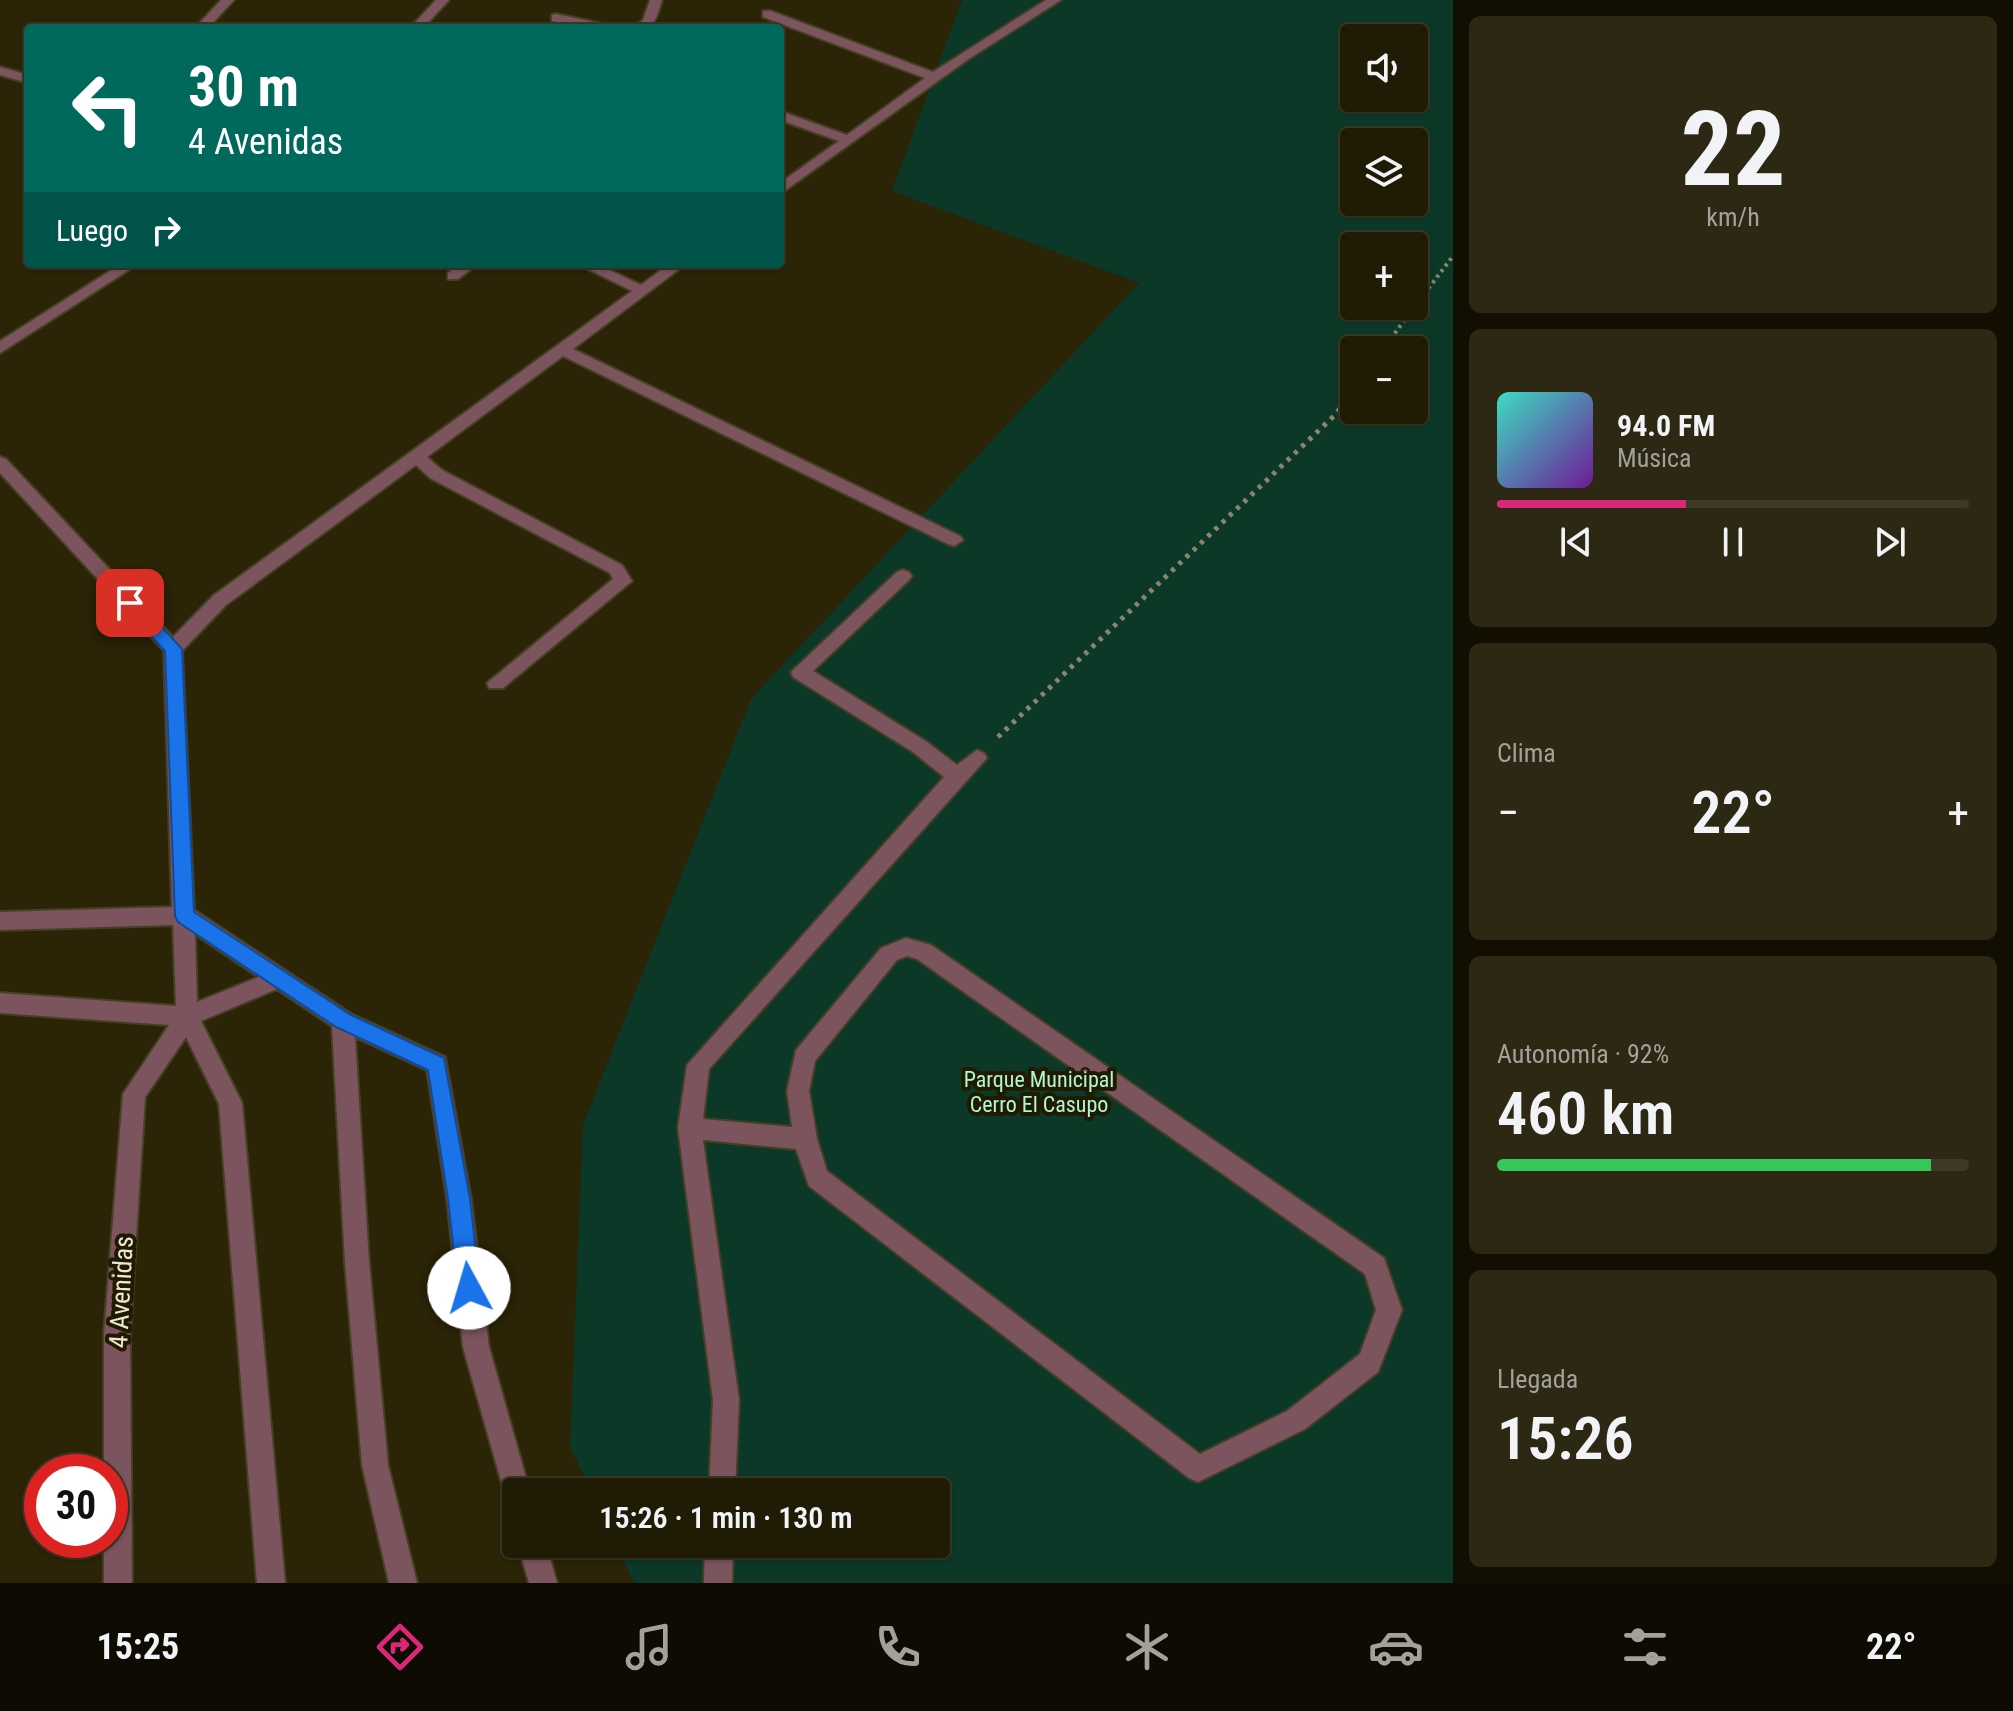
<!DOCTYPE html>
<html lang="es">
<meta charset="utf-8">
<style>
body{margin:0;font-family:"Roboto Condensed",sans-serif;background:#2d2813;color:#f1f3f6;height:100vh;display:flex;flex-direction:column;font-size:30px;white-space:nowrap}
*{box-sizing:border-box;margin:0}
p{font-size:26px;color:#a2a19a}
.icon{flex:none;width:44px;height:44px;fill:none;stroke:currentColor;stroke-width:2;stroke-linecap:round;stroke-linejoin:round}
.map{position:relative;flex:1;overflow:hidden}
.drawer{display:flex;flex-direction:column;gap:16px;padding:16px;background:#120f02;width:560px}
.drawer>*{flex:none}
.hud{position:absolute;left:24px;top:24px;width:760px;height:244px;border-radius:8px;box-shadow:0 2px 6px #0004,0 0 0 2px #3d3926;background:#00695c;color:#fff;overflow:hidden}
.buttons{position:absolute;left:1340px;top:24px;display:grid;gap:16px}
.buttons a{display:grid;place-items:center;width:88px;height:88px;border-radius:8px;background:#201b04;box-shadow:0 2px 6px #0004,0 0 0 2px #3d3926;font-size:40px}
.speed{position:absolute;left:24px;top:1454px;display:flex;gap:16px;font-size:40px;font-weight:700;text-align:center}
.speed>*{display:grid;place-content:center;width:104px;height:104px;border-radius:50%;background:#201b04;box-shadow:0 2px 6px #0004,0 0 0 2px #3d3926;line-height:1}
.speed .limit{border:12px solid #d22;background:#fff;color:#111}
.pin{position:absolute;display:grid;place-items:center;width:68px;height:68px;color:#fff;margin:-34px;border-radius:16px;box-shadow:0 4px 12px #0006}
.me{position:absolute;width:88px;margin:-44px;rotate:354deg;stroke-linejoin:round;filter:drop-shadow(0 0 6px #0008)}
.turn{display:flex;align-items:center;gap:28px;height:168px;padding:0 32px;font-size:36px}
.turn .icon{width:104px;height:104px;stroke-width:2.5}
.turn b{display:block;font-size:56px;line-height:68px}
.then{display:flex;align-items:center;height:76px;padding:0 32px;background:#0003;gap:16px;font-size:30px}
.big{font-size:60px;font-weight:600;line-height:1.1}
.drawer .tile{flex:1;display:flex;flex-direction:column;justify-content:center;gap:12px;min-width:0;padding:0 28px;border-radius:12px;background:#2d2813}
.drawer .dial{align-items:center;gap:0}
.dial b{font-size:104px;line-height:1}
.song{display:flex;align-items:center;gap:24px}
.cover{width:96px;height:96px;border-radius:12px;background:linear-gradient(135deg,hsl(170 70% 55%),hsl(280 70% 35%))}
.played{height:8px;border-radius:4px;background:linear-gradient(90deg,#db2777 40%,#3d3926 40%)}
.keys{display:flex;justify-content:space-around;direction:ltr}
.heat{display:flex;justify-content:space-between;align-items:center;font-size:44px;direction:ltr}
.charge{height:12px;border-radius:6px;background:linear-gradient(90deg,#34c759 92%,#3d3926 0)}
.trip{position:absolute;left:502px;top:1478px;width:448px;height:80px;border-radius:8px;background:#201b04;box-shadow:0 2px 6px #0004,0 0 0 2px #3d3926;font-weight:600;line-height:80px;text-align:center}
.menu{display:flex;height:128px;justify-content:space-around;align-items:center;background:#0d0b02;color:#a2a19a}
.menu .icon{width:56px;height:56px}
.menu .current{color:#db2777}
.menu b{font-size:36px;color:#f1f3f6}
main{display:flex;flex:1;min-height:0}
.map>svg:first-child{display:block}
</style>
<main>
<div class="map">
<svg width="1453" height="1583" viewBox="0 0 1453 1583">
<rect width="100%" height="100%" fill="#2b2406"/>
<path fill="#0c3827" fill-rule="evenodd" d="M962,0H1453V1583H634L616,1544H936V1492H592L570,1447L583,1125L751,699L1139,283L892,191ZM1354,38H1414V98H1354ZM1354,142H1414V202H1354ZM1354,246H1414V306H1354ZM1354,350H1414V410H1354Z"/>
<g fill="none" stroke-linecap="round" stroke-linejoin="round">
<defs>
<path id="minor" d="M221,0H234L208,28H195Z
M436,0H449L423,28H410Z
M650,0H662C656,20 655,28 633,28L643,20Z
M1046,0H1061L970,58L780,194V183L839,141L780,120V111L847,135L925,78L763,17V11H771L933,72Z
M556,14L608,25L610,28H586L552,21V15Z
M0,67L28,75V83L0,75Z
M121,264H138L0,353V341Z
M461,264H478L458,279H448V273Z
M578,264H597L641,285L669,264H686L573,349L960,536L963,540L954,546L948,544L563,356L427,457L442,470L622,565L632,581L503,688H489L487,683L613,579L610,573L430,478L416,465L226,605L182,651L194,910L351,1014L445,1057L471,1199L489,1347L530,1492H516V1505L507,1502L463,1347L447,1199L427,1070L355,1037L369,1262L388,1465L417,1583H389L362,1465L345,1262L332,1026L277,989L201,1021L242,1103L285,1583H257L219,1104L186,1037L145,1097L130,1334L132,1583H104V1540H110V1472H104V1334L123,1094L169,1025L0,1013V993L176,1006L173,925L0,930V912L172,907L164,651L0,473V457L6,459L173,637L214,595L632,291ZM195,934L259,977L197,1002Z
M903,570L909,572L912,576L909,580L813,671L927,742L957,765L977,750L984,753L987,758L709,1069L703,1119L792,1127L787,1091L796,1050L881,948L906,938L931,945L1384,1258L1402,1310L1378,1372L1305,1429L1198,1482L1189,1478L809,1186L796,1149L703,1140L739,1400L735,1492H709L713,1400L678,1128L687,1065L944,777L913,752L793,677L791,672L897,572ZM907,956L917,959L1365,1274L1376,1310L1360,1354L1287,1411L1200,1454L827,1171L817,1139L809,1091L815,1061L897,960Z
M518,1544H546L557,1583H529Z
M705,1544H733L732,1583H704Z"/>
</defs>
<use href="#minor" stroke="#463f23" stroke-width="4"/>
<path stroke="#8a856c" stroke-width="4" stroke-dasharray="3 4" stroke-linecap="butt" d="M1382,350L1453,256
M1352,392L1354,389"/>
<path stroke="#8a856c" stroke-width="5" stroke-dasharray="4 6" stroke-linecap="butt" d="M998,737L1336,414L1353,390"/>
<use href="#minor" fill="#7b545e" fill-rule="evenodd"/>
</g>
<path fill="#1a73e8" stroke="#114b97" stroke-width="2" d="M130,597L136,599L182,649L194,912L351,1015L444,1058L470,1199L480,1288L477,1296L469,1299L461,1296L458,1288L448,1199L428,1070L336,1027L178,922L175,916L165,651L124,607L122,603Z"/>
<g text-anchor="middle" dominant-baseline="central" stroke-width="8" stroke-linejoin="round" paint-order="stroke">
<g font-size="22" fill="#adf7d3" stroke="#211a00">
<text x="1039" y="1079">Parque Municipal<tspan x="1039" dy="25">Cerro El Casupo</tspan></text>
</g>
<g font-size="26" fill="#ece8d6" stroke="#211a00">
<text transform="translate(121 1292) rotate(-87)">4 Avenidas</text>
</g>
</g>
</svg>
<div class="buttons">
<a><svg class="icon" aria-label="sound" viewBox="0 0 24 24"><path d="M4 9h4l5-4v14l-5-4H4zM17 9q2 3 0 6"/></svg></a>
<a><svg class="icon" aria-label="layers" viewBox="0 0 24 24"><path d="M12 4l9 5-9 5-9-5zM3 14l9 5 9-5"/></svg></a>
<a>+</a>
<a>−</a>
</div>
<div class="speed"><div class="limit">30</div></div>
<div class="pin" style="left:130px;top:603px;background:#d93025"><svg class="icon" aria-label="arrive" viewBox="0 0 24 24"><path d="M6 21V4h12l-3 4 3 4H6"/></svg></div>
<svg class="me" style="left:469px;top:1288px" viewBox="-20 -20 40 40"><circle r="19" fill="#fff"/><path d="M0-13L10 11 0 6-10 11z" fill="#1a73e8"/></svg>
<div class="trip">15:26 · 1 min · 130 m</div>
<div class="hud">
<div class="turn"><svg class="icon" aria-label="left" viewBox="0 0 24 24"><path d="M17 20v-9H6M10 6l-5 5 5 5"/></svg><div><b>30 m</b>4 Avenidas</div></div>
<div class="then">Luego<svg class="icon" aria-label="right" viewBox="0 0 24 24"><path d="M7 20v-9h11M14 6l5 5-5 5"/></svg></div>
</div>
</div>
<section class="drawer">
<div class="tile dial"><b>22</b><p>km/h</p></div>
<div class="tile">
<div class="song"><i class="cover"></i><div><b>94.0 FM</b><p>Música</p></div></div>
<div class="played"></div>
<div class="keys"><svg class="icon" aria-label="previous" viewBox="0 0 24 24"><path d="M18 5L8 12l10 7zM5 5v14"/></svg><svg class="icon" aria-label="pause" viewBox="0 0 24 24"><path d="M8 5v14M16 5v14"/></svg><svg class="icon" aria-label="next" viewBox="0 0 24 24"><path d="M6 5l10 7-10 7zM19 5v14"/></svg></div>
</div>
<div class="tile"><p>Clima</p>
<div class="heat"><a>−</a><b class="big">22°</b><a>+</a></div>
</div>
<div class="tile"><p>Autonomía · 92%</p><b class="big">460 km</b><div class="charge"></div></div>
<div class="tile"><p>Llegada</p><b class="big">15:26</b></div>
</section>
</main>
<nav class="menu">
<b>15:25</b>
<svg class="icon current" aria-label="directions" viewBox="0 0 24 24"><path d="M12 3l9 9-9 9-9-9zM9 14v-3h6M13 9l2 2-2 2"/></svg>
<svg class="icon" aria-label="music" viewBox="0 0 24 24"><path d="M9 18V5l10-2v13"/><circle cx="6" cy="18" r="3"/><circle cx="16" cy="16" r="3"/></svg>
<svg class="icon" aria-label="phone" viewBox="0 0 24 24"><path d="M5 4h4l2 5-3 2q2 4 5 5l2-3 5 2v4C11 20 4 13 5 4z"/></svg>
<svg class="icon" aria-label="climate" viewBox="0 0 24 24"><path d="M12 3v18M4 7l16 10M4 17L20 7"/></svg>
<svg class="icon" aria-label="car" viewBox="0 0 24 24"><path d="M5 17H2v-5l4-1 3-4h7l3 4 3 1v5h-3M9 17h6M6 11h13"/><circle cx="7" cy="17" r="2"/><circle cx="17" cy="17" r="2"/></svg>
<svg class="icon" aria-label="filters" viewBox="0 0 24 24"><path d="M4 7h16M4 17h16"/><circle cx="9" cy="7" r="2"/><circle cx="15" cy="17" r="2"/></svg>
<b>22°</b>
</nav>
